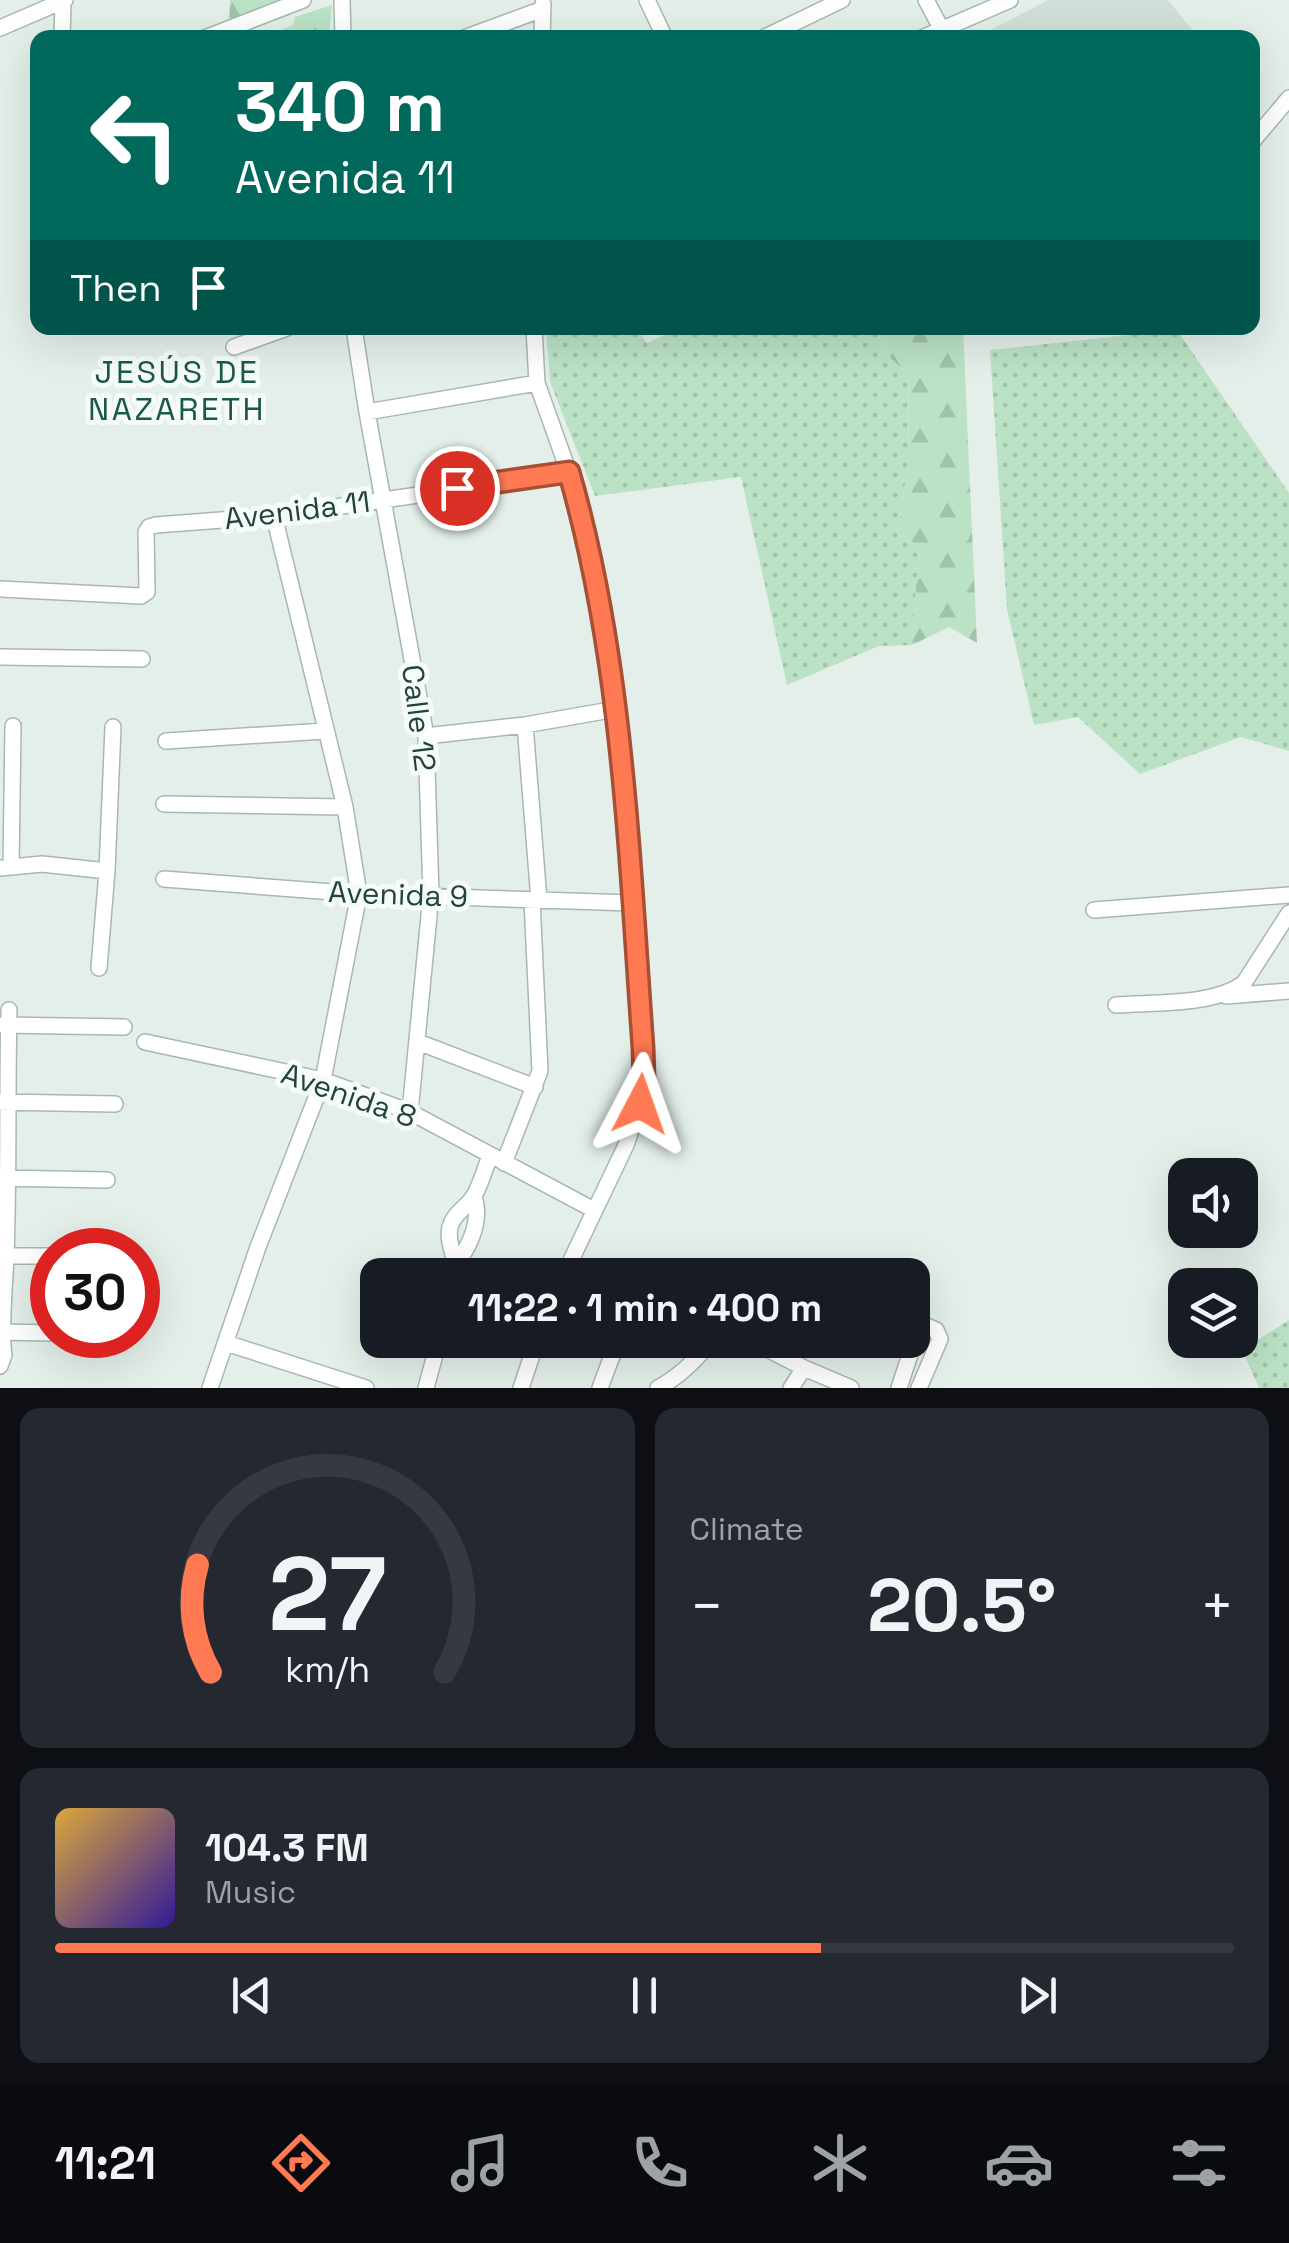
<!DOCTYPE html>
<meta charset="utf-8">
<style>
body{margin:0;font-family:"Space Grotesk",sans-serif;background:#242831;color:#f1f3f6;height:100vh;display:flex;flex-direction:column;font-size:38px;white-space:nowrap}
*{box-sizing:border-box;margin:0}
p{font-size:32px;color:#9ea1a6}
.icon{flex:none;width:55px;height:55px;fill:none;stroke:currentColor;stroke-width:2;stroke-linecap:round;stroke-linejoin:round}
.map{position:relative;height:1388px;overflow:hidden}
.panel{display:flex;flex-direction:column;gap:20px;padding:20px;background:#0d0f14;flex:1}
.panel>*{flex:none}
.top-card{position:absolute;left:30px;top:30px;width:1230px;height:305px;border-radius:20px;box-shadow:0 10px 40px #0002;background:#00695c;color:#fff;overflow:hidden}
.buttons{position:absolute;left:1168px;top:1158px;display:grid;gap:20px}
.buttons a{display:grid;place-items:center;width:90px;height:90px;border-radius:20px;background:#171b24;box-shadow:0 10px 40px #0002;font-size:50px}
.speed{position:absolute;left:30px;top:1228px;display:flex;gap:20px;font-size:50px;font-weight:700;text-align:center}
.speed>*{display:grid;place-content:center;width:130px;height:130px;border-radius:50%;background:#171b24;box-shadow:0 10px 40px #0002;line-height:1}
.speed .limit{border:15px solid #d22;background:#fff;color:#111}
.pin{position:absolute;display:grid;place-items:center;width:85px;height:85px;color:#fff;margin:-42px;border:5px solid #fff;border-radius:50%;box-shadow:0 2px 10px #0007}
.me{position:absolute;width:110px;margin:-55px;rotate:4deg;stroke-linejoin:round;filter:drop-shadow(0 0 8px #0008)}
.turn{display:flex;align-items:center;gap:35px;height:210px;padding:0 40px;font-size:45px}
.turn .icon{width:130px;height:130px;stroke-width:2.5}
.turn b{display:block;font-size:70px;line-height:85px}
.then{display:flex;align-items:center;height:95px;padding:0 40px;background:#0003;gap:20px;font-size:38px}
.big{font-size:75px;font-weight:800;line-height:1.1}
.panel .widget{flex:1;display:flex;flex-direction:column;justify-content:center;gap:15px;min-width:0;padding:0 35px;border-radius:20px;background:#242831}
.panel .dial{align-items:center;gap:0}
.dial svg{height:260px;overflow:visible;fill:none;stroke:#363941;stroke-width:7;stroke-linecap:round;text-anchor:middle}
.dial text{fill:#f1f3f6;stroke:none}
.song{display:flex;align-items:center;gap:30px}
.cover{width:120px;height:120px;border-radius:15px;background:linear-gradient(135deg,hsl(40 70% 55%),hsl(250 70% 35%))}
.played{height:10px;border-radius:5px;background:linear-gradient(90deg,#ff7a52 65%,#363941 65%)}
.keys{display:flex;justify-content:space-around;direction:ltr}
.heat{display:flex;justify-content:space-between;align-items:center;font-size:55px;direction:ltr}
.panel .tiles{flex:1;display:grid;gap:20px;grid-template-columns:1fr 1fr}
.widget:last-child{grid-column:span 2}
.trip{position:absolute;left:360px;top:1258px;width:570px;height:100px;border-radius:20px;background:#171b24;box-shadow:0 10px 40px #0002;font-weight:800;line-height:100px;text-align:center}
.tab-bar{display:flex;height:160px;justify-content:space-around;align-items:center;background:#090b0e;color:#9ea1a6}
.tab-bar .icon{width:70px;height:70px}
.tab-bar .active{color:#ff7a52}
.tab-bar b{font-size:45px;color:#f1f3f6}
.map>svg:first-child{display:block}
</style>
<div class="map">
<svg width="1289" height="1388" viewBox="0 0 1289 1388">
<defs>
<pattern id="grass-dots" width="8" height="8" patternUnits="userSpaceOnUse" patternTransform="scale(2.5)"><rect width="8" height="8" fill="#bbe2c5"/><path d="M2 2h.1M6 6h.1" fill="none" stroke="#a0c3aa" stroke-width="1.8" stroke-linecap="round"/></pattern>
<pattern id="forest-firs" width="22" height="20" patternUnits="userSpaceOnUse" patternTransform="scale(2.5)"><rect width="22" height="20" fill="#bbe2c5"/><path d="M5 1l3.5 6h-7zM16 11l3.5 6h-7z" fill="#a0c3aa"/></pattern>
</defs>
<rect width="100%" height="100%" fill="#e4efea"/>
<path fill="#d2dfd9" d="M1048,0H1168L1198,37H977Z"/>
<path fill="url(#grass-dots)" d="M546,328H636L647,343L669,333L672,328H877L884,352L908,374L909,459L897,534L919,546L912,645L879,646L787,685L741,477L595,496L550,382Z
M1177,330L1289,493V751L1241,737L1140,774L1078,717L1034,725L1007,609L990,350Z
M1289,1320V1388H1259L1242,1350Z"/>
<path fill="url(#forest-firs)" d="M230,0H289L229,23Z
M332,5L329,37H281L282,30L293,25L295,17Z
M877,328H963L977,643L949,627L912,645L919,546L897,534L909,459L908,374L884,352Z"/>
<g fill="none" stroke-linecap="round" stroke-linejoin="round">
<defs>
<path id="minor" d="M342,0L343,38
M647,0L665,38
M926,0L942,30
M0,28L65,0
M62,38L63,1
M205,38L303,0
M464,38L543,9
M542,38L543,4
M763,38L842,0
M922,38L1010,0
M1252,142L1289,98
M354,328L367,412L426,736L431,895L410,1112
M534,328L537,383L569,473L588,540L616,709L643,1048L644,1079L640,1104L626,1145L564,1275
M234,347L287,328
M367,412L537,383
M0,589L141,596L147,592V589L146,532L149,527L156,525L274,516L569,473
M0,657L142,659
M525,725L539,900
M426,736L525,725L616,709
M166,741L325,731
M164,804L345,807
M11,867L13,726
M0,868L42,864L107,871
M164,879L359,894L632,903
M1094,910L1289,895
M99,968L107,871L113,727
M1226,996L1289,991
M1116,1005C1155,1002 1213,1006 1244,983L1289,913
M3,1025L124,1027
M145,1042L323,1080L410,1112L594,1210
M418,1042L535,1087
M0,1102L115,1104
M504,1163L540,1071L532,900
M1,1178L107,1180
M0,1256H52
M456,1264C471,1244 482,1221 474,1196
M454,1275C458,1258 446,1244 450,1227C454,1212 468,1207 475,1194C481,1183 485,1168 490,1156
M1,1332L52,1333
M750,1340L804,1368L851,1388
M226,1343L366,1388
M0,1366L4,1355C0,1332 5,1282 6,1256C9,1174 7,1092 9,1010
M210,1388L258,1247L323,1080L359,894L345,807L274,516
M426,1388L439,1340
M521,1388L537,1340
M600,1388L618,1340
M658,1388C679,1377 697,1359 712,1340
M791,1388L804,1368
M899,1388L918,1330L927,1326L936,1330L940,1339L919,1388"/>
</defs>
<use href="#minor" stroke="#a6b8b1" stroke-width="18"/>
<use href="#minor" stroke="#fff" stroke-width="15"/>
</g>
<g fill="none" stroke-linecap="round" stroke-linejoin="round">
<defs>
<path id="route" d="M457,488L569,472C623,659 629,855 643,1048L644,1080L640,1104"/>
</defs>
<use href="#route" stroke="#a64f35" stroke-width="25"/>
<use href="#route" stroke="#ff7a52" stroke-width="18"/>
</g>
<g text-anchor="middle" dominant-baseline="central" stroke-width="10" stroke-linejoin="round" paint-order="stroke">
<g font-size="30" fill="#214339" stroke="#f5fbf8">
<text transform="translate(297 510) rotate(-7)">Avenida 11</text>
<text transform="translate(419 718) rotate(83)">Calle 12</text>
<text transform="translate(398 894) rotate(2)">Avenida 9</text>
<text transform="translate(349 1095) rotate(19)">Avenida 8</text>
</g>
<g font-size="32" letter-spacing="2.5" fill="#1a5848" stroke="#f5fbf8">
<text x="177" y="372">JESÚS DE<tspan x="177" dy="37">NAZARETH</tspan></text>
</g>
</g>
</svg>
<div class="buttons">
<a><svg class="icon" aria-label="sound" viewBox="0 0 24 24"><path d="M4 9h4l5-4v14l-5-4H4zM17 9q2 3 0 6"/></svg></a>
<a><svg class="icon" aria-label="layers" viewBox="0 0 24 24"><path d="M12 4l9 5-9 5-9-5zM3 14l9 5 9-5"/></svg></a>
</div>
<div class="speed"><div class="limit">30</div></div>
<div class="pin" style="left:457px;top:488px;background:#d93025"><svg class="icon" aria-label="arrive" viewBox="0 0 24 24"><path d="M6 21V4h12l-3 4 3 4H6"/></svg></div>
<svg class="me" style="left:640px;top:1104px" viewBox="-20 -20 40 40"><path d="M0-17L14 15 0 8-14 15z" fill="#ff7a52" stroke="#fff" stroke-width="4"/></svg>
<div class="trip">11:22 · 1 min · 400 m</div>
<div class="top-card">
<div class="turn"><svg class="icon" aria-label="left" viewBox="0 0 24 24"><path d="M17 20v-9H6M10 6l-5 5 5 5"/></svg><div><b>340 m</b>Avenida 11</div></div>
<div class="then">Then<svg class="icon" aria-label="arrive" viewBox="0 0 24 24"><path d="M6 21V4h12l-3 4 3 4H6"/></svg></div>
</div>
</div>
<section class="panel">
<div class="tiles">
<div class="widget dial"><svg viewBox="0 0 100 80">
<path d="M14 69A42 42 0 1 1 86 69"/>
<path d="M14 69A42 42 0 0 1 10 36" stroke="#ff7a52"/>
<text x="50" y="56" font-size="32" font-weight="700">27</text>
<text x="50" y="72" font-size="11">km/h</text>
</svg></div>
<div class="widget"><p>Climate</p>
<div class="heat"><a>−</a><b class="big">20.5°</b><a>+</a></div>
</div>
<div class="widget">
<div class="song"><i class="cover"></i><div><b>104.3 FM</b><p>Music</p></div></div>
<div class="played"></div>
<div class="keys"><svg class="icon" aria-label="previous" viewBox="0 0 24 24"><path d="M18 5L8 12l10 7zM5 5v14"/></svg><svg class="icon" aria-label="pause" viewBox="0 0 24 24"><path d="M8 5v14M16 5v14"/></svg><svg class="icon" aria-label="next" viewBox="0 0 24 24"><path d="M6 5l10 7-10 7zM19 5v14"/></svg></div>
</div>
</div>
</section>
<nav class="tab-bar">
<b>11:21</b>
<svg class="icon active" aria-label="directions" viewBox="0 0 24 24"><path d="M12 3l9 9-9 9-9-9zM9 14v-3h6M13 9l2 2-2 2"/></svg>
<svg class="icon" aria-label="music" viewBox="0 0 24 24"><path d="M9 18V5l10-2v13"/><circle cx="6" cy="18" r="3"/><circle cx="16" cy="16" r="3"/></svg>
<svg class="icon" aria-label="phone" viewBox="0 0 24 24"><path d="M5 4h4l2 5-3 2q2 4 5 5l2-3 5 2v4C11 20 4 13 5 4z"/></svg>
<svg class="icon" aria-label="climate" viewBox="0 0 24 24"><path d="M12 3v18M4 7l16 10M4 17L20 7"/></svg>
<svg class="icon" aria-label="car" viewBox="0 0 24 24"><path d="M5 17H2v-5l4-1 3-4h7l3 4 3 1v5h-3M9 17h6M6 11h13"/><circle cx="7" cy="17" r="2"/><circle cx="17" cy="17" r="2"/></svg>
<svg class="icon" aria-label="filters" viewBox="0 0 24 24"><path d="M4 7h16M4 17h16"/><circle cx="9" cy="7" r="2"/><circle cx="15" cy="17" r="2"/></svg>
</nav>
